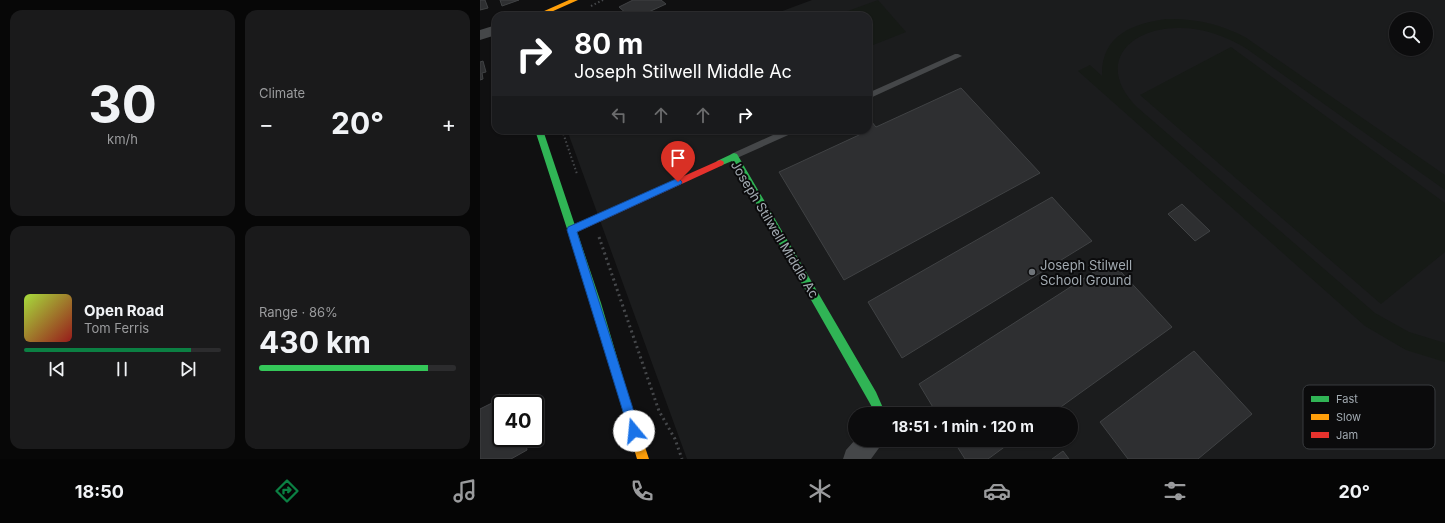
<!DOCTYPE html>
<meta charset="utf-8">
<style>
body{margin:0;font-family:Inter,sans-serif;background:#1a1a1b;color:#f1f3f6;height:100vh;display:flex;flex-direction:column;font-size:15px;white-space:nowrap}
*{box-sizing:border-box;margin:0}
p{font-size:13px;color:#9a9b9d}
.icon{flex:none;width:22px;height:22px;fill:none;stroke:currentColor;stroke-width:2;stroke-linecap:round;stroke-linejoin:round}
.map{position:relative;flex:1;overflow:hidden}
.drawer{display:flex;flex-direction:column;gap:10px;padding:10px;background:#070707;width:480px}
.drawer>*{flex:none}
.hud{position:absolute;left:12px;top:12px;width:380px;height:122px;border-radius:12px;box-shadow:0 1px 3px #0004,0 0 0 1px #2c2c2e;background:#202124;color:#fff;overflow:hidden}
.controls{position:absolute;left:909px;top:12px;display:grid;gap:8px}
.controls a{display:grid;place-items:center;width:44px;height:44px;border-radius:50%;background:#0c0c0d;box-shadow:0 1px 3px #0004,0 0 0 1px #2c2c2e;font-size:20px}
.speed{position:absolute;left:12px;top:395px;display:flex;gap:8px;font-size:20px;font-weight:700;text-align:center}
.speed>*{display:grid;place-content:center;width:52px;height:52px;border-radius:50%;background:#0c0c0d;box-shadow:0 1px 3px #0004,0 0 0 1px #2c2c2e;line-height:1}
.speed .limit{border:2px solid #111;border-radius:6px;background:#fff;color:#111}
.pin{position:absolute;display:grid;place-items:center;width:34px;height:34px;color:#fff;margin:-41px -17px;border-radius:50% 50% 50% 0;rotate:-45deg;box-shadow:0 0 4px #0007}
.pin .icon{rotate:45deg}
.me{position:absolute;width:44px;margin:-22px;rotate:343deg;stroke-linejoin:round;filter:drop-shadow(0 0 3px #0008)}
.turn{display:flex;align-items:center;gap:14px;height:84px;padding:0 16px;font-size:18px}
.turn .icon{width:52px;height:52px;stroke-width:2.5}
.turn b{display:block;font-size:28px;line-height:34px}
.lanes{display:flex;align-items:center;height:38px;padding:0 16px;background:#0003;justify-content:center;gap:20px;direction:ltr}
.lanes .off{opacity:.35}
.big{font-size:30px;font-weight:700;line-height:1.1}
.drawer .widget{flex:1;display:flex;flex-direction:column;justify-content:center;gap:6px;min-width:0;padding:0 14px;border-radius:12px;background:#1a1a1b}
.drawer .dial{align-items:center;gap:0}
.dial b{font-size:52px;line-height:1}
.song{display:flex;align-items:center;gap:12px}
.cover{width:48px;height:48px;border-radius:6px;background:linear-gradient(135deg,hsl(80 70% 55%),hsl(0 70% 35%))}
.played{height:4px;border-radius:2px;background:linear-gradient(90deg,#0b8043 85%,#2c2c2e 85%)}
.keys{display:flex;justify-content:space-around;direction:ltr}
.heat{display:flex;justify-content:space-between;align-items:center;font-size:22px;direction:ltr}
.charge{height:6px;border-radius:3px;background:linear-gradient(90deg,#34c759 86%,#2c2c2e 0)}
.drawer .tiles{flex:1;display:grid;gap:10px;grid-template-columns:repeat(2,1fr)}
.trip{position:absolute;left:368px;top:407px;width:230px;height:40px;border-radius:20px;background:#0c0c0d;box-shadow:0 1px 3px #0004,0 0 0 1px #2c2c2e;font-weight:700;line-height:40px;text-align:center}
.tab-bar{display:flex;height:64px;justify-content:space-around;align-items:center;background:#050505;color:#9a9b9d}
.tab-bar .icon{width:28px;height:28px}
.tab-bar .current{color:#0b8043}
.tab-bar b{font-size:18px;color:#f1f3f6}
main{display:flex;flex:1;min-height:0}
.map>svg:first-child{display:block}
</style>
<main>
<section class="drawer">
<div class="tiles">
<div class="widget dial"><b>30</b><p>km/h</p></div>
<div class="widget"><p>Climate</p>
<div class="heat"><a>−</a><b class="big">20°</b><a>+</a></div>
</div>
<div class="widget">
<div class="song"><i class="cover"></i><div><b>Open Road</b><p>Tom Ferris</p></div></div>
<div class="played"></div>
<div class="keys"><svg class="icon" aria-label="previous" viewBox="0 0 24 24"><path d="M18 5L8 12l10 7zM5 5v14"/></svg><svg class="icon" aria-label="pause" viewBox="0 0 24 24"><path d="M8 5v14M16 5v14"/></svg><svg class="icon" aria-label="next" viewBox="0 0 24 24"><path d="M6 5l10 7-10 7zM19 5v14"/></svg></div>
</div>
<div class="widget"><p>Range · 86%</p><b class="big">430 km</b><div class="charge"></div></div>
</div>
</section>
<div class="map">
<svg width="965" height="459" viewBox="0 0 965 459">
<rect width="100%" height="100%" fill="#101011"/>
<path fill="#1b1c1d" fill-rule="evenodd" d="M332,0H965V459H207L87,130H388V16H289ZM916,19H946V49H916ZM375,414H591V440H375Z"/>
<path fill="#161a16" d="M398,0L426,32L388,47V16H354Z
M686,19C715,18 740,24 765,37L965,175V190L767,49C746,36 724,28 700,28C648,27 614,65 658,108L895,313L929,332L965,343V362L926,350L885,326L598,71L610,65L622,76C621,36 651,24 686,19Z
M751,47L965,203V252L901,304L660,95Z"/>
<path fill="#2e2f31" stroke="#404244" d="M0,0H5L8,8L0,10Z
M20,0H39L22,6Z
M153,0H181L186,4L160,16H149L139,7Z
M3,61L6,72L2,73L3,79L0,80V62Z
M481,88L560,173L364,280L299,172L379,135L376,130H388V123L391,121L396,127Z
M572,197L612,241L422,358L388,302Z
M702,204L730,231L715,241L688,214Z
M631,261L692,327L571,414H457L439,384Z
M714,351L772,414L718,459H648L620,422Z
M30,394L32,404H21V438H45L47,450L31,459H0V409Z
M473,440H534L508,459H485Z
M583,451L589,459H572Z"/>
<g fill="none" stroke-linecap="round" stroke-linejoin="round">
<path stroke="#46484b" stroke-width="2" stroke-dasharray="1.5 2.5" stroke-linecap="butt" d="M111,6L123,0
M26,16L39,12
M82,130L97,174"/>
<path stroke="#46484b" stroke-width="3" stroke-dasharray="2 3.5" stroke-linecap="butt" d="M119,237L179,411L195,439L202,459"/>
<path fill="#454749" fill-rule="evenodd" d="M475,54H478L482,56L388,99V93Z
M304,130H316L315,132L257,158H251L250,156L251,154Z"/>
<path fill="#454749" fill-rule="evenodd" d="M16,25V35L0,40V30Z
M375,440H403L399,448L391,459H363L366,450Z"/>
<path fill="#30b455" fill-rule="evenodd" d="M55,130H63L121,303L152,408L151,412L147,413L143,412L142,408L111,303Z
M254,153L257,154L396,392L403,408V414H393V409L388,400L252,161L240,166L237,165L236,163L237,161Z"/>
<path fill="#ff9f0a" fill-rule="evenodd" d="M89,0H98L62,16H53Z
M147,403L151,404L152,408L169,459H157L142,408L143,404Z"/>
<path fill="#e5322d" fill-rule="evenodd" d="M240,160L243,161L244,163L243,165L95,233H89L87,230L89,227Z"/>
</g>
<path fill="#1a73e8" stroke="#114b97" d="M198,178L202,182L201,184L97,232L160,431L158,435L154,436L150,435L149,431L87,230L88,227Z"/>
<circle fill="#6f7479" stroke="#0b0b0c" stroke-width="1.5" cx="552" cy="272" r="4"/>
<g text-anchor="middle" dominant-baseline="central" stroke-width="4" stroke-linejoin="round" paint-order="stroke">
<g font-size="13" fill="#a2aab1" stroke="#0b0b0c">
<text transform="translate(295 229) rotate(59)">Joseph Stilwell Middle Ac</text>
</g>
<g font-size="13" fill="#a2aab1" stroke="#0b0b0c" text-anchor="start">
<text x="560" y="265">Joseph Stilwell<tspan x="560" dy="15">School Ground</tspan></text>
</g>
</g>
<rect x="823" y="385" width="132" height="64" rx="6" fill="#0b0b0c" stroke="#383b3e" stroke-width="1"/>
<rect x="831" y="396" width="18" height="6" fill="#30b455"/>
<rect x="831" y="414" width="18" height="6" fill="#ff9f0a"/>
<rect x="831" y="432" width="18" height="6" fill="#e5322d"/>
<g font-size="11" fill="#a2aab1">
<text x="856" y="403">Fast</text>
<text x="856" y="421">Slow</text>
<text x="856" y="439">Jam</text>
</g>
</svg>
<div class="controls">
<a><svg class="icon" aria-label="search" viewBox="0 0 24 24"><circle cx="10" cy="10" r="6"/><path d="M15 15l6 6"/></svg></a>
</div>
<div class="speed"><div class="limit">40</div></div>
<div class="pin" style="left:198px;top:182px;background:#d93025"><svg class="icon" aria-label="arrive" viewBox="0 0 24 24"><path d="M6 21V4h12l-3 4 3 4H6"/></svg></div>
<svg class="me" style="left:154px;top:431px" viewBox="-20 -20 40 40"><circle r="19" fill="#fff"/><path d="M0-13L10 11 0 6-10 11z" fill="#1a73e8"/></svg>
<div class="trip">18:51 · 1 min · 120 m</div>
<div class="hud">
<div class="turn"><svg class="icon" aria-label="right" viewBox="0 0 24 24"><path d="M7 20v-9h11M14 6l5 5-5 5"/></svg><div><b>80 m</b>Joseph Stilwell Middle Ac</div></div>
<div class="lanes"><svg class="icon off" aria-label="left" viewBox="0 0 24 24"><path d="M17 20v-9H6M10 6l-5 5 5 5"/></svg><svg class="icon off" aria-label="ahead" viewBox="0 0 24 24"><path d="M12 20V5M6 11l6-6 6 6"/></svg><svg class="icon off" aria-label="ahead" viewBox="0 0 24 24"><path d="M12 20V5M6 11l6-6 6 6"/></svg><svg class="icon" aria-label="right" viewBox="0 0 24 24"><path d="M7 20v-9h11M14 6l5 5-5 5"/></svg></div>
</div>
</div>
</main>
<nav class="tab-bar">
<b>18:50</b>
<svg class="icon current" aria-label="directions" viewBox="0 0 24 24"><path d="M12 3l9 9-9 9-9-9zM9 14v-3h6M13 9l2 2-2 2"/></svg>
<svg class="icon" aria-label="music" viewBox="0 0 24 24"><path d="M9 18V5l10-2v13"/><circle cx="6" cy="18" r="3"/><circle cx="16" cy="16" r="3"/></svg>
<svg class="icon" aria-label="phone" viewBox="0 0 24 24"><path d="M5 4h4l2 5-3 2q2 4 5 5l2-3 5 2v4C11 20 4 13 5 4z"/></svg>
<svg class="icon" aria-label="climate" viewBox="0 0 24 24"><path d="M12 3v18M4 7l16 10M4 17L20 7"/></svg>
<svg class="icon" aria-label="car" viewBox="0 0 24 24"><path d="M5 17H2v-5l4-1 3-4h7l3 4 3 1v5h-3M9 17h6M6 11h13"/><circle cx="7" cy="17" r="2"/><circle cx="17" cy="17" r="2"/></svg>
<svg class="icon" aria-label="filters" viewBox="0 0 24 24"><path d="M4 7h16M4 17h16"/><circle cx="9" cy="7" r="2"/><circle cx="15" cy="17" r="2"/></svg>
<b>20°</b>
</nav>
